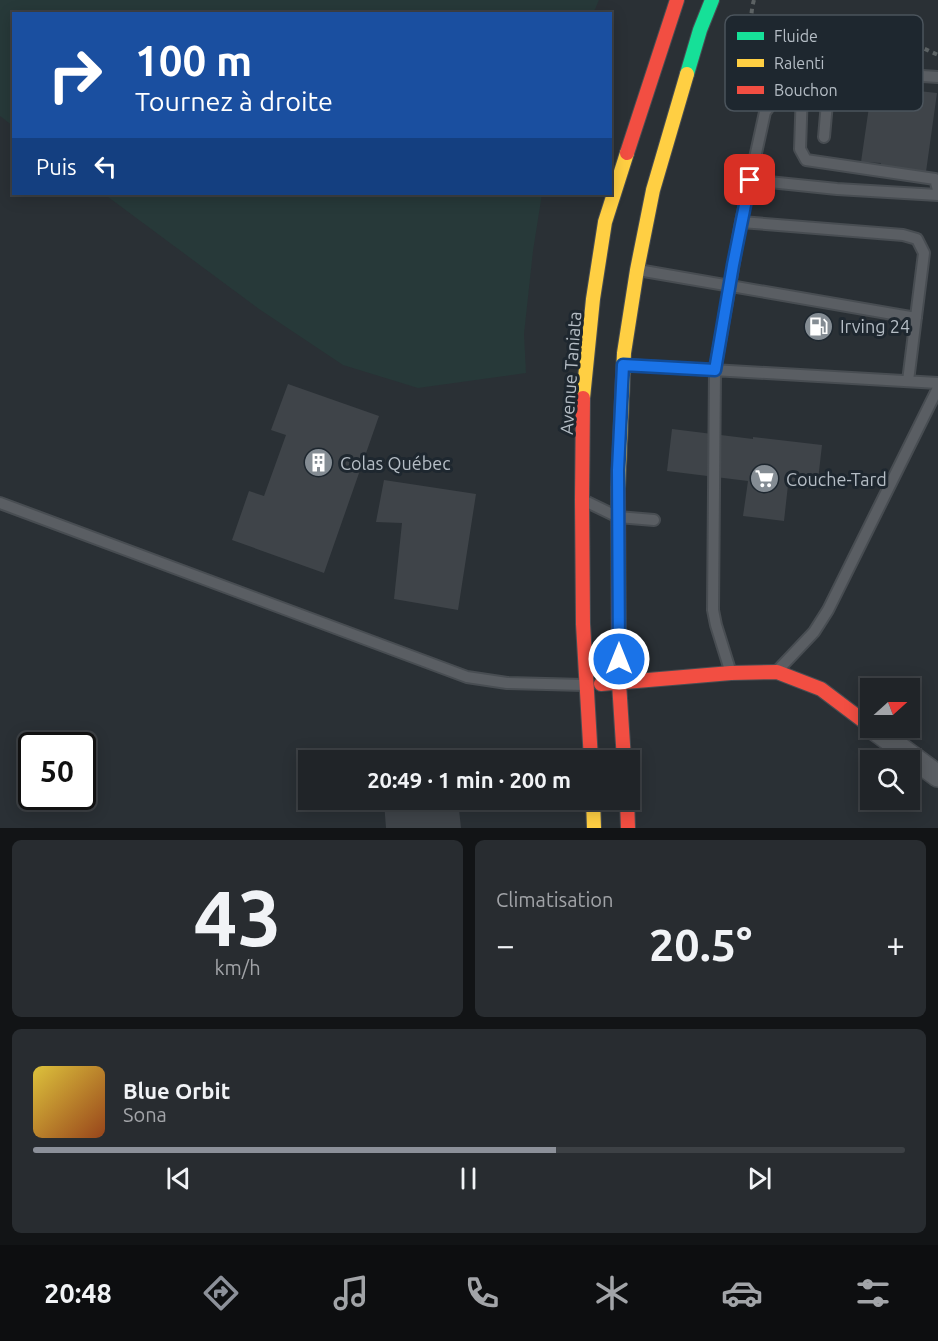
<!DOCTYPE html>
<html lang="fr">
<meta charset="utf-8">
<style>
body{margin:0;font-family:Ubuntu,sans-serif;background:#282c30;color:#f1f3f6;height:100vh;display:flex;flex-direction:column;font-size:22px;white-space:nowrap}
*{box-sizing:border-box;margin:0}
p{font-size:20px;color:#a2a4a8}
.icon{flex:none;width:33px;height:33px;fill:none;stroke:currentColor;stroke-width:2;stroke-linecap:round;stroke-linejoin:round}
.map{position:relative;height:828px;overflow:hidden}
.details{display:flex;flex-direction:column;gap:12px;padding:12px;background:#121416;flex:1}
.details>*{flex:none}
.guide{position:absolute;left:12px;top:12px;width:600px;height:183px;border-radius:0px;box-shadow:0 3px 15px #0003,0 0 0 2px #3d4145;background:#1a4fa0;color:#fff;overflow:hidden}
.needle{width:39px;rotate:69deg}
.buttons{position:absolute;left:860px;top:678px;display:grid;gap:12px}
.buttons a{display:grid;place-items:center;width:60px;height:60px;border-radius:0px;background:#202428;box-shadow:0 3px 15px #0003,0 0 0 2px #3d4145;font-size:30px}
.speed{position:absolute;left:18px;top:732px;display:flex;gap:12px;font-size:30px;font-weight:700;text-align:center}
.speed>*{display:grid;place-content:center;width:78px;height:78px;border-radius:50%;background:#202428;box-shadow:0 3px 15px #0003,0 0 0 2px #3d4145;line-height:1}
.speed .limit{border:3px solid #111;border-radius:9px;background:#fff;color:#111}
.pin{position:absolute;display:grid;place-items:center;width:51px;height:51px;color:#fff;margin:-26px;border-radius:12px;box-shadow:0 3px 9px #0006}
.me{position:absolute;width:66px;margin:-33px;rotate:0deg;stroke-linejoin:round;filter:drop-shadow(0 0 4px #0008)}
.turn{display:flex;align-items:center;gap:21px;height:126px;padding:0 24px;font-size:27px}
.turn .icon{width:78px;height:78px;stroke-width:2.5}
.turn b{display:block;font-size:42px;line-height:51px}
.then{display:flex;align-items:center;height:57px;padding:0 24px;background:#0003;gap:12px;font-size:22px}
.big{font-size:45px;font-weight:600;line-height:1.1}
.details .widget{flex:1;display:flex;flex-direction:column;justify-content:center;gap:9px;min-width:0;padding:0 21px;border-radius:9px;background:#282c30}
.details .dial{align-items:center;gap:0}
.dial b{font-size:78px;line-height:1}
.song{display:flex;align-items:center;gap:18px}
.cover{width:72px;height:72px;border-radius:9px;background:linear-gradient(135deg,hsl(50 70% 55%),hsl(20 70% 35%))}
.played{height:6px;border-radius:3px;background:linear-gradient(90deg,#8c9099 60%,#3d4145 60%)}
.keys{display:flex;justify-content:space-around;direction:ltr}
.heat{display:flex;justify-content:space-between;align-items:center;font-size:33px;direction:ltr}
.details .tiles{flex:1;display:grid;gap:12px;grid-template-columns:1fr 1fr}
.widget:last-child{grid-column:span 2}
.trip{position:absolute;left:298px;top:750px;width:342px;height:60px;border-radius:0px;background:#202428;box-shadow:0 3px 15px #0003,0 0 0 2px #3d4145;font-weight:600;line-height:60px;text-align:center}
.tab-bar{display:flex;height:96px;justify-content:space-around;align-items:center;background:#0d0e10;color:#a2a4a8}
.tab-bar .icon{width:42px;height:42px}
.tab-bar .current{color:#8c9099}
.tab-bar b{font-size:27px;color:#f1f3f6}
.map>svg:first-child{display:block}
</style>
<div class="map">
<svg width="938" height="828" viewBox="0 0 938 828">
<rect width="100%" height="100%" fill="#2a3035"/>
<path fill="#273939" d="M0,0H599L593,14H14L13,126L0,116Z
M104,194H542L533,251L524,334L526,373L418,388L343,365L259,309Z"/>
<path fill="#3f4449" d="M872,86L937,93L925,179L879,176L881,163L861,162Z
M288,384L379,416L324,573L232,540L249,491L264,496L286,435L271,430Z
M672,429L753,439V437L822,445L817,489L788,485L784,521L743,516L748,481L667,471Z
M384,480L476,494L458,610L394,599L402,523L376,522Z
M399,800H458L461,828H386L384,802Z"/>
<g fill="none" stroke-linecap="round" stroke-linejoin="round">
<defs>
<path id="lane" d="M802,90L800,149L806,160L935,179L938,190
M824,137L829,80
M750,180L837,189L938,195
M741,222L903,235L917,239L924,253L908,381
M638,270L916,318
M627,365L938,383
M585,501L618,517L654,520
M0,503L467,677L507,683L584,685
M779,669L814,632L828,610L938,388
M730,670L716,625L713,610L715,370L741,222L765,112L771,104L783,97L845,74L860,72L938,77"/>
<path id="street" d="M873,728L938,776"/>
<path id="fast" d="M687,74L700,30L712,0"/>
<path id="slow" d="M583,398L593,299L605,222L627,153
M618,489L624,353L637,270L653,190L687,74
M593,800L594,828"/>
<path id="jam" d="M627,153L677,0
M583,398L582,499L583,624L591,760
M618,489L619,683L624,760
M601,684L731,673L777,672L821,689L870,726
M627,800L628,828"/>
</defs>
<use href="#lane" stroke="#484d52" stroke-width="14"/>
<use href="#street" stroke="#484d52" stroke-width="24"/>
<use href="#fast" stroke="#484d52" stroke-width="16"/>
<use href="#slow" stroke="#484d52" stroke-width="16"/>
<use href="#jam" stroke="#484d52" stroke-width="16"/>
<path stroke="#5c6264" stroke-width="4" stroke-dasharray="4.5 4.5" stroke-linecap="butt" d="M754,0C750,13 750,32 757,44C759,48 764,52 767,55L881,29L938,55"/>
<use href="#lane" stroke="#5a5e63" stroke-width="10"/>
<use href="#street" stroke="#5a5e63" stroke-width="21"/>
<use href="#fast" stroke="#16e098" stroke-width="14"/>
<use href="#slow" stroke="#ffcf43" stroke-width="14"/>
<use href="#jam" stroke="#f24e42" stroke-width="14"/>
</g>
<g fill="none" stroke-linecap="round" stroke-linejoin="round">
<defs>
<path id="route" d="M619,659L618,470L623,365L715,370L733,265L750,180"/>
</defs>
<use href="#route" stroke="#114b97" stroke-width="15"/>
<use href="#route" stroke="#1a73e8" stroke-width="10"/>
</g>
<defs>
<symbol id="fuel-disc" viewBox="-11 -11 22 22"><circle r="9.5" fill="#848c93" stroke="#1e272f"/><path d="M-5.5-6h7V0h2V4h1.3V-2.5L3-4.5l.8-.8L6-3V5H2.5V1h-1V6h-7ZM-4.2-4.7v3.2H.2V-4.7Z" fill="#fff"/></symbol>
<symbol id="building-disc" viewBox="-11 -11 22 22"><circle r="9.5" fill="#848c93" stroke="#1e272f"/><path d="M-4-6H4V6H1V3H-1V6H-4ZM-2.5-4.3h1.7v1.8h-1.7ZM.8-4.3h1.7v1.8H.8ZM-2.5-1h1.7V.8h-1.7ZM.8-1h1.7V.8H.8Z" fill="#fff"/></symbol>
<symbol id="supermarket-disc" viewBox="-11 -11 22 22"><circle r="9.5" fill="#848c93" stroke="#1e272f"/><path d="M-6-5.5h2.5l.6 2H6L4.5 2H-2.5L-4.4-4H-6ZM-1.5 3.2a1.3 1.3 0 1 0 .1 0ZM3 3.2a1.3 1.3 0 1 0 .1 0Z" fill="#fff"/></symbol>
</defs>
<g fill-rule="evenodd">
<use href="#fuel-disc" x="802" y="310" width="33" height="33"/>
<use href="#building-disc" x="302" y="446" width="33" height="33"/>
<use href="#supermarket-disc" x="748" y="462" width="33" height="33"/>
</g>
<g text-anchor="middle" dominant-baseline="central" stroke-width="6" stroke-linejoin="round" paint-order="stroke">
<g font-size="18" fill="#b5bdc5" stroke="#1e272f" text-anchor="start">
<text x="840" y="326">Irving 24</text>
<text x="340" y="463">Colas Québec</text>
<text x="786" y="479">Couche-Tard</text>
</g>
<g font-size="18" fill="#b5bdc5" stroke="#1e272f">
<text transform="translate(570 373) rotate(-86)">Avenue Taniata</text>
</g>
</g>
<rect x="725" y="15" width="198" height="96" rx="9" fill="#1e272f" stroke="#4b545c" stroke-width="1.5"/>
<rect x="737" y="32" width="27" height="8" fill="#16e098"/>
<rect x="737" y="59" width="27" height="8" fill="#ffcf43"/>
<rect x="737" y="86" width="27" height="8" fill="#f24e42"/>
<g font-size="16" fill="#b5bdc5">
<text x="774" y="42">Fluide</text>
<text x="774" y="69">Ralenti</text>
<text x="774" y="96">Bouchon</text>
</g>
</svg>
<div class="buttons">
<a><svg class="needle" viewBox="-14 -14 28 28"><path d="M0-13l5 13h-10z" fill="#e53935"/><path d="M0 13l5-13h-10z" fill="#a2a4a8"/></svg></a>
<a><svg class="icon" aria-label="search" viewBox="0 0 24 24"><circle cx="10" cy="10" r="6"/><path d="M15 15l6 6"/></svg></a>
</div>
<div class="speed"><div class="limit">50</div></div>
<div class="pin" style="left:750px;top:180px;background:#d93025"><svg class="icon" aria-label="arrive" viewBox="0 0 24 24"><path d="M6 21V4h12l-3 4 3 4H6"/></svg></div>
<svg class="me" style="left:619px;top:659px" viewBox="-20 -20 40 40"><circle r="17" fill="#1a73e8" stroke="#fff" stroke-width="3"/><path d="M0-11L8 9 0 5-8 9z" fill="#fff"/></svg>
<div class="trip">20:49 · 1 min · 200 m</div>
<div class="guide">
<div class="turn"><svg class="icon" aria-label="right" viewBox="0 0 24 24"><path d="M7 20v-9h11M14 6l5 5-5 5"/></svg><div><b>100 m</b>Tournez à droite</div></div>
<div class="then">Puis<svg class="icon" aria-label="left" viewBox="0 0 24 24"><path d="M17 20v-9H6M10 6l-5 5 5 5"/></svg></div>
</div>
</div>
<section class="details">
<div class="tiles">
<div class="widget dial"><b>43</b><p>km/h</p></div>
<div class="widget"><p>Climatisation</p>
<div class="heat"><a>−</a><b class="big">20.5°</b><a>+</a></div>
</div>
<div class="widget">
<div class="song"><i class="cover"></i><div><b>Blue Orbit</b><p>Sona</p></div></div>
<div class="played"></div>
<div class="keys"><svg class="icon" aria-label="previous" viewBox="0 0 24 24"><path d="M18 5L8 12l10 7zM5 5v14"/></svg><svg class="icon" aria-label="pause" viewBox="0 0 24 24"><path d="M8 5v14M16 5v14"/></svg><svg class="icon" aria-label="next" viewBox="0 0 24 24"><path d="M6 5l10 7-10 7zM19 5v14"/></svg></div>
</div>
</div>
</section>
<nav class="tab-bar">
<b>20:48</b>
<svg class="icon current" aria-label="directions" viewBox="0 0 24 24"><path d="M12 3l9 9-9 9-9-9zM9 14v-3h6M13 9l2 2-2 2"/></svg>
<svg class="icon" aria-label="music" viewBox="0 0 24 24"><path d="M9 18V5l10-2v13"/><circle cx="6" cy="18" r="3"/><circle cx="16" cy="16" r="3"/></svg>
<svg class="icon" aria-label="phone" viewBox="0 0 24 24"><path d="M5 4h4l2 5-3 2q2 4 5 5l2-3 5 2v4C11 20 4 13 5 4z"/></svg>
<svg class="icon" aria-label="climate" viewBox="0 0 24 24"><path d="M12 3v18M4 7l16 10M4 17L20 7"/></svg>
<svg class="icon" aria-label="car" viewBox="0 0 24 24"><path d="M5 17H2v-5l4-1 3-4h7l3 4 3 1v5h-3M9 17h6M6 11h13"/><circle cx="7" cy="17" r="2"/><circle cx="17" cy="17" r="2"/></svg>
<svg class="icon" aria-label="filters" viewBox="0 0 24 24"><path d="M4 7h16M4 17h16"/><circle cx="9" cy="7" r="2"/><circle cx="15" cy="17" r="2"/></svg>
</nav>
